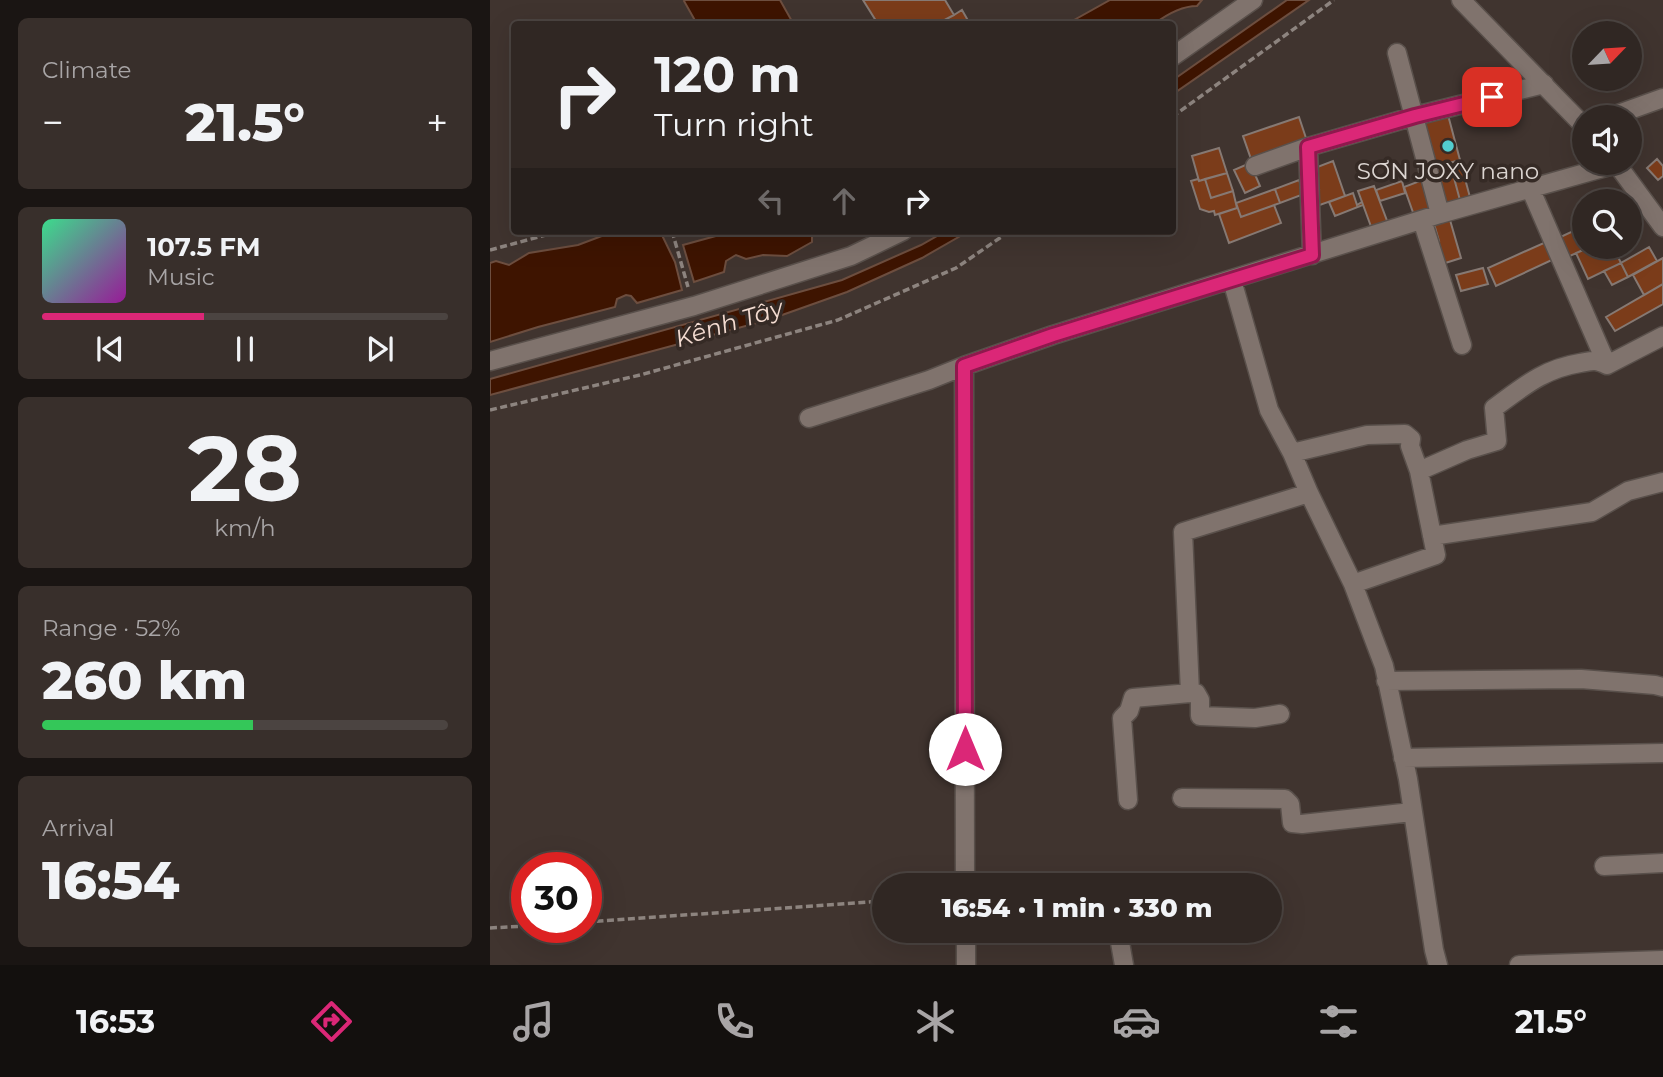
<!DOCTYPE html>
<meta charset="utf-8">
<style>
body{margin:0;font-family:Montserrat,sans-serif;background:#382f2b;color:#f1f3f6;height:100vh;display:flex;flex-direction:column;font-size:26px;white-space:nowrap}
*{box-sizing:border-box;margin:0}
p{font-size:23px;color:#a8a5a6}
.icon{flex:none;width:38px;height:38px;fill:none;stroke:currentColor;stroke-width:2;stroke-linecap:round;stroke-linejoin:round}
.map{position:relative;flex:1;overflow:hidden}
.side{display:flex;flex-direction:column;gap:18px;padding:18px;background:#1a1513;width:490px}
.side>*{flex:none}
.banner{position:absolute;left:21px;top:21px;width:665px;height:214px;border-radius:7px;box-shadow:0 7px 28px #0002,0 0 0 2px #4b4441;background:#302723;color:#f1f3f6;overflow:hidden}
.needle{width:46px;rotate:65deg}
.tools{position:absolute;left:1082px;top:21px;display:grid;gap:14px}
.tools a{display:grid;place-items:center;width:70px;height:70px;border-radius:50%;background:#302723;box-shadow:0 7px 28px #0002,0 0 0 2px #4b4441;font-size:35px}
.speed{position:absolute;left:21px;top:852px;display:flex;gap:14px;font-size:35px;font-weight:700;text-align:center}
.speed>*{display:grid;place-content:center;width:91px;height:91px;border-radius:50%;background:#302723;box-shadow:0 7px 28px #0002,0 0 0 2px #4b4441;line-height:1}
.speed .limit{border:10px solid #d22;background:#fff;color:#111}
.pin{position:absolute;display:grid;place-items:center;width:60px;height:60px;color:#fff;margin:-30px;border-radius:14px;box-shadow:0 4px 10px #0006}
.me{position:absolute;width:77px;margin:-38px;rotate:0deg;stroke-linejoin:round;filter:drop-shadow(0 0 5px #0008)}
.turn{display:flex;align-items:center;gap:24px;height:147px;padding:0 28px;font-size:32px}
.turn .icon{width:91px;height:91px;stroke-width:2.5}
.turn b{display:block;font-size:49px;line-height:60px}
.lanes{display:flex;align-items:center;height:66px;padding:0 28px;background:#0003;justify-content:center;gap:35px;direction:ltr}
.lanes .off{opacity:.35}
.big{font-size:52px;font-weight:800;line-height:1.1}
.side .tile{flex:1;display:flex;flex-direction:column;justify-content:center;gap:10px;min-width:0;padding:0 24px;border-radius:10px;background:#382f2b}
.side .dial{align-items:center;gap:0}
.dial b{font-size:91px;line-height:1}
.song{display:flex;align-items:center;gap:21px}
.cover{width:84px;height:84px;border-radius:10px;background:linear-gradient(135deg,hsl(150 70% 55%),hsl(300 70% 35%))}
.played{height:7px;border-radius:4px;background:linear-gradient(90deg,#db2777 40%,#4b4441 40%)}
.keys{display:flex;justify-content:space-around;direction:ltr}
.heat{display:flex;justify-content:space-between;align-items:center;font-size:38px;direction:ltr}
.charge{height:10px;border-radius:5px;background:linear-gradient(90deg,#34c759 52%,#4b4441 0)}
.trip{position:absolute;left:382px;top:873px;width:410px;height:70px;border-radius:35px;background:#302723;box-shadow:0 7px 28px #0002,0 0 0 2px #4b4441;font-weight:800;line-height:70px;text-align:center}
.menu{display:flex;height:112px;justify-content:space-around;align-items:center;background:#13100e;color:#a8a5a6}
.menu .icon{width:49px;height:49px}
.menu .on{color:#db2777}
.menu b{font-size:32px;color:#f1f3f6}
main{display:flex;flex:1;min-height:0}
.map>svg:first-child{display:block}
</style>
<main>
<section class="side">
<div class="tile"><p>Climate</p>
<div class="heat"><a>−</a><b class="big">21.5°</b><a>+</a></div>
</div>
<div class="tile">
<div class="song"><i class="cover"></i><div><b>107.5 FM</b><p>Music</p></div></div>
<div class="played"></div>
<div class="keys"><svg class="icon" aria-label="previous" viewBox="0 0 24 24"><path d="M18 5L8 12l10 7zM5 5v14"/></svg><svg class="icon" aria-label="pause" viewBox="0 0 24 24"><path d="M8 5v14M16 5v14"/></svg><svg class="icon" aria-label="next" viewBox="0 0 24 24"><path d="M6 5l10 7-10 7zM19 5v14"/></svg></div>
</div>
<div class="tile dial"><b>28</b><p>km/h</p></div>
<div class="tile"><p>Range · 52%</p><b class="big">260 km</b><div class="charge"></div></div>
<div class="tile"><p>Arrival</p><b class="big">16:54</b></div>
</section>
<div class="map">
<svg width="1173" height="965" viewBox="0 0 1173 965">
<rect width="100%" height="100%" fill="#40342f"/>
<path fill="#3e1400" stroke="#6d4e3f" stroke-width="2" d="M195,0H290L303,23L299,24H207L194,1Z
M620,0H712L707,6C691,6 676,15 664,24H577Z
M797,0H819L683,94V80Z
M125,231H170L185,262L192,290L147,303L141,296L136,295L127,299L125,307L48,327L0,342V263L6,261L19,265L39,253L88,245Z
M244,231H325L322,232V242L297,256L273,255L256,259L246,255L236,261L234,272L204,282L193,245Z
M456,231H479L432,258L357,292L278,320L0,395V379L352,280L431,245Z"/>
<path fill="#7b3c1a" stroke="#867973" stroke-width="2" d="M373,0H455L464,15L447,24H388Z
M472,10L480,24H447L464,15Z
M958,115L970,160L944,167L932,122Z
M809,117L817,141L761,159L753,136Z
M729,148L737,173L709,181L702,156Z
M1167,159L1173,166V176L1168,180L1157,168Z
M970,160L981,201L971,204L960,163Z
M843,161L855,196L827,206L822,192L829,189L822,169Z
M760,163L770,186L755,193L744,170Z
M960,163L971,204L955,208L944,167Z
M737,173L743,191L721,198L715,179Z
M708,179L709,181L715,179L721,198L743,191L747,208L725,215L724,211L719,212L710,209L701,181Z
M935,179L947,210L925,218L914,187Z
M809,180L814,194L790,203L785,189Z
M912,181L915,193L890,201L886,190Z
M884,186L899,226L883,232L868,191Z
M785,189L790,203L751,217L746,203Z
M863,193L867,205L872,202L873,205L845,216L839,202Z
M746,203L751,217L784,205L791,223L739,243L729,214L747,208Z
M960,220L971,258L949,265L942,243L949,241L944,224Z
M1094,226V247H1100L1073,259L1064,240Z
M1056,242L1064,259L1006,286L998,268Z
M1100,247H1123L1131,263L1098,279L1086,253Z
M1159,247L1167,261L1138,277L1131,263Z
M1173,258V284L1154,295L1143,275Z
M1131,263L1138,277L1122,285L1114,271Z
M993,268L998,284L971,291L966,275Z
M1173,284V304L1125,331L1116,317Z"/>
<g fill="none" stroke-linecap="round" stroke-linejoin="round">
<defs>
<path id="minor" d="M907,53L950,214
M682,57L763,0
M1120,117L1173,98
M765,166L818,147
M1041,190L1117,365
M932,220L972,345
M822,255L818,147L925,116L1054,84
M742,280L779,410L802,453L819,493L863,584L894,666L918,779L944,950L948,965
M0,361L204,306L361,256L413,231
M474,366L475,886
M319,418L439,380L474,366L563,335L950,214L1127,164
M802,453L877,435L915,434L921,439L920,446L929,471
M942,536L1102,512L1138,491L1173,482
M863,584L946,555L929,471L977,450L1007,441L1004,408C1033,387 1053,369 1090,363C1102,361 1105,359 1117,365L1173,336
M896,681L1091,679L1165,685L1173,687
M700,693H706L710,700V716L765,718L790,714
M913,758L1173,753
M692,798L795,799L800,804L802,823L812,824L922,812
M638,800L632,718L639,711L643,698L700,693L693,532L819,493
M1114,866L1173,863
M476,931V965
M628,931L634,965
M1029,965L1173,960"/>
<path id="secondary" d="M971,0L1094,126
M1126,163L1173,227"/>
</defs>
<use href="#minor" stroke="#59504b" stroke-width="21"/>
<use href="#secondary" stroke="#59504b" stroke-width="21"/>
<path stroke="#8d847f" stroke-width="3.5" stroke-dasharray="7 3.5" stroke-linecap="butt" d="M682,117L844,0
M182,231L198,287
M0,250L71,231
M0,410L150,375L348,320L466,268L520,231
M96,922L394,901
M0,928L37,926"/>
<use href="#minor" stroke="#80736d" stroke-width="18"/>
<use href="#secondary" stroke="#80736d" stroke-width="18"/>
</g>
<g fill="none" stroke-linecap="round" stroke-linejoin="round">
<defs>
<path id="route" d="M475,749L474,366L563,335L822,255L818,147L925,116L1002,97"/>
</defs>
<use href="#route" stroke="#8e194d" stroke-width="18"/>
<use href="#route" stroke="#db2777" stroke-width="12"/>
</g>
<circle fill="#52cdcf" stroke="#352a25" stroke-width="2.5" cx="958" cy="146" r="7"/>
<g text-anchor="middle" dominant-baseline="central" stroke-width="7" stroke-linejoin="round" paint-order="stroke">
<g font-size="23" fill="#dcd5d1" stroke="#352a25">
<text x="958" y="171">SƠN JOXY nano</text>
</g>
<g font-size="24" font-style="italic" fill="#f4dcd1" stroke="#352a25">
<text transform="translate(239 323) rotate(-17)">Kênh Tây</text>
</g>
</g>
</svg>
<div class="tools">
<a><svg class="needle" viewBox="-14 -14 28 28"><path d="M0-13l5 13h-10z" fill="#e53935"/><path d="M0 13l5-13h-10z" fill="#a8a5a6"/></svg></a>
<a><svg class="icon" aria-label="sound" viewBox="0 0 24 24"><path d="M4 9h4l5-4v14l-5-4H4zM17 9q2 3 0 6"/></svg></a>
<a><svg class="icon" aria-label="search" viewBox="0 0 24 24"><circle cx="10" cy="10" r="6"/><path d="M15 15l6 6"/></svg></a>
</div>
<div class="speed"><div class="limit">30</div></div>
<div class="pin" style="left:1002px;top:97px;background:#d93025"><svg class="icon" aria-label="arrive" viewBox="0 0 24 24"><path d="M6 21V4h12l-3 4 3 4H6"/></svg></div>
<svg class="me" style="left:475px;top:749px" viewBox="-20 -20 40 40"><circle r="19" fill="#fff"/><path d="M0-13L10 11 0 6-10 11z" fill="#db2777"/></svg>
<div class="trip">16:54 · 1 min · 330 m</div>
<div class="banner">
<div class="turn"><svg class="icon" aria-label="right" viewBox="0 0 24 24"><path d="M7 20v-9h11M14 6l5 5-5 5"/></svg><div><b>120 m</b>Turn right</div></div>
<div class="lanes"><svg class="icon off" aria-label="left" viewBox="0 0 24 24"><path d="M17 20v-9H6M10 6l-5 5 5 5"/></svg><svg class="icon off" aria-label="ahead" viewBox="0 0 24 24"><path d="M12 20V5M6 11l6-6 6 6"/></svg><svg class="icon" aria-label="right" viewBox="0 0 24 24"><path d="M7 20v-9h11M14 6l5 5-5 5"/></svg></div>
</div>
</div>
</main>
<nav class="menu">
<b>16:53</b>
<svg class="icon on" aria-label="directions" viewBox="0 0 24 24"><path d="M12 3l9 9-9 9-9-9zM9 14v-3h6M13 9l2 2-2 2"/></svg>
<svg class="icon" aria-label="music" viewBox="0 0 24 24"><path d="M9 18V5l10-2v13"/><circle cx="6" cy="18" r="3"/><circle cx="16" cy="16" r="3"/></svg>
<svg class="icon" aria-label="phone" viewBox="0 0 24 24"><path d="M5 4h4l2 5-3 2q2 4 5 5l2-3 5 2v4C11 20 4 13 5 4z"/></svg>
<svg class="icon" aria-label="climate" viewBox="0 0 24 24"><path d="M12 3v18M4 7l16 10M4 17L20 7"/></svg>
<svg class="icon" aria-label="car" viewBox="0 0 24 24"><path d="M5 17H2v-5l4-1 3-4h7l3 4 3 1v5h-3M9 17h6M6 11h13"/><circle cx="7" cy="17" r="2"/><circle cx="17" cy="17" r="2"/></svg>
<svg class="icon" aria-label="filters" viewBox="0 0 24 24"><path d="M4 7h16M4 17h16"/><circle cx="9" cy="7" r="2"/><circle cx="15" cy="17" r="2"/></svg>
<b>21.5°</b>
</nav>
